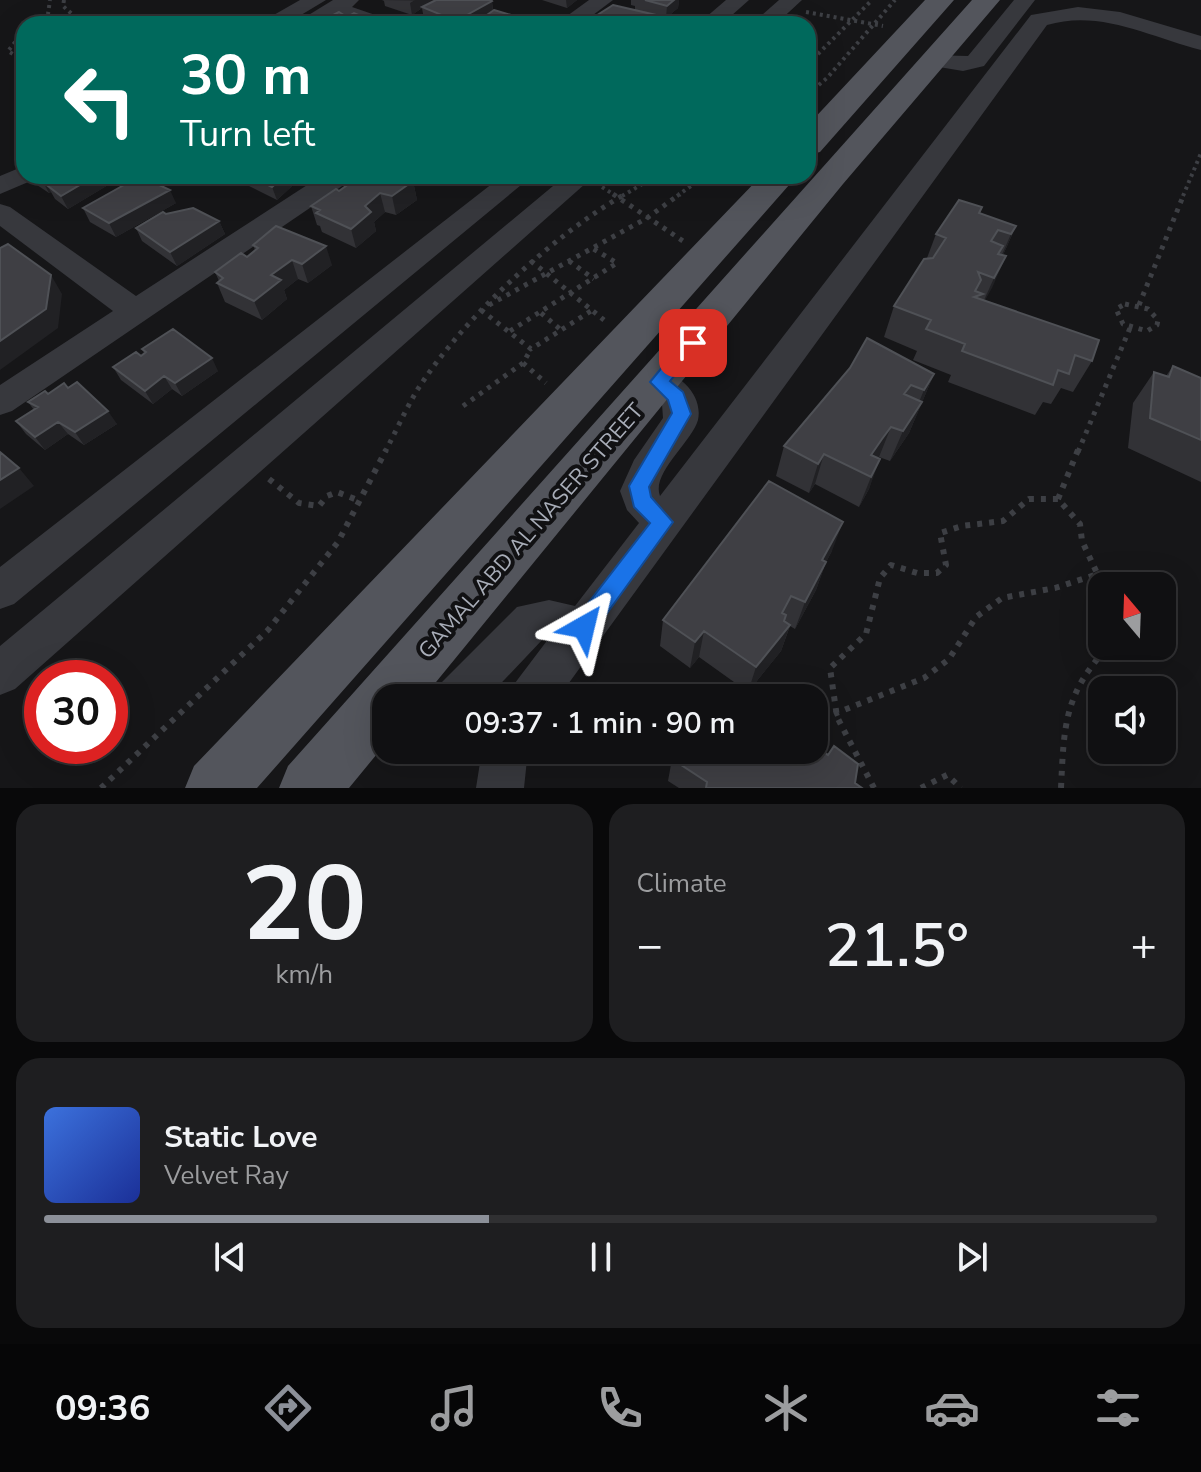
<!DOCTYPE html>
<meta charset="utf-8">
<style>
body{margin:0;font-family:"Nunito Sans",sans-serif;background:#1e1e20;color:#f1f3f6;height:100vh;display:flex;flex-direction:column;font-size:30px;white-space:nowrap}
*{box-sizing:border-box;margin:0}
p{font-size:26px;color:#9c9d9f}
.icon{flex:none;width:44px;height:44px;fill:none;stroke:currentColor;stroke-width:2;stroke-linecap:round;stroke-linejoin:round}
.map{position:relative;height:788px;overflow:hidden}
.side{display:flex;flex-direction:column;gap:16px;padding:16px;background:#09090a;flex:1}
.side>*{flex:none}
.guide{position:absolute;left:16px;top:16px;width:800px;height:168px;border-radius:24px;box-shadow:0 8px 32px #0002,0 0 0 2px #303032;background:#00695c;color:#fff;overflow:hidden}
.needle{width:52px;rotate:341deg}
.tools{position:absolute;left:1088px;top:572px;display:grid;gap:16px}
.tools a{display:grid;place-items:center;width:88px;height:88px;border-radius:16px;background:#101012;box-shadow:0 8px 32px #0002,0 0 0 2px #303032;font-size:40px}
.speed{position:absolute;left:24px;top:660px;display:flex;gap:16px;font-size:40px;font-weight:700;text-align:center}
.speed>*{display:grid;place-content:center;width:104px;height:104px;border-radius:50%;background:#101012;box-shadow:0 8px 32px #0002,0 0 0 2px #303032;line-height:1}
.speed .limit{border:12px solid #d22;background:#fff;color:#111}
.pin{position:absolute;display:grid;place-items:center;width:68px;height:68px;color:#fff;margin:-34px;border-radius:16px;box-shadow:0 4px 12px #0006}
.me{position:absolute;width:88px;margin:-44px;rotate:37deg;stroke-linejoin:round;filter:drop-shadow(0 0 6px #0008)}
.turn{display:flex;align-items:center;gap:28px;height:168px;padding:0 32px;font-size:36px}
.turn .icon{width:104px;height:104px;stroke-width:2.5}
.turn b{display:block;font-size:56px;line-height:68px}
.big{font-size:60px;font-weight:600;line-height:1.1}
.side .widget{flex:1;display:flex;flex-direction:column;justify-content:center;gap:12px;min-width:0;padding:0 28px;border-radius:24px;background:#1e1e20}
.side .dial{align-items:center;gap:0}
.dial b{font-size:104px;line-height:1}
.song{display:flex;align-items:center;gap:24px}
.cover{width:96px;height:96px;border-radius:12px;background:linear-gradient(135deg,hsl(220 70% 55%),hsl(230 70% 35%))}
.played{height:8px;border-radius:4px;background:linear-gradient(90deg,#8c9099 40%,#303032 40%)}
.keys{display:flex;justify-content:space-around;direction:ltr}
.heat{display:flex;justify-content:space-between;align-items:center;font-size:44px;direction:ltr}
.side .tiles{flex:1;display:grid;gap:16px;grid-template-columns:1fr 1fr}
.widget:last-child{grid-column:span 2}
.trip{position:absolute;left:372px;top:684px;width:456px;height:80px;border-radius:24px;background:#101012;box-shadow:0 8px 32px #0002,0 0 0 2px #303032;font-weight:600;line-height:80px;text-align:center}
.tabs{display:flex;height:128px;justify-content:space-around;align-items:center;background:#060607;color:#9c9d9f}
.tabs .icon{width:56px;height:56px}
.tabs .current{color:#8c9099}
.tabs b{font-size:36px;color:#f1f3f6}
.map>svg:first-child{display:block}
</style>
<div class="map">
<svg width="1201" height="788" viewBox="0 0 1201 788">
<rect width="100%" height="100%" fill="#161618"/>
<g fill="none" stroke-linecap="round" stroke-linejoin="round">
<path stroke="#3d3f44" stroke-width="4" stroke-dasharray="3 4" stroke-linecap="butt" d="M64,0L63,6L73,15L64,24
M806,12L883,26
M37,24L48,14L50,0
M24,31L8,51L24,61
M808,64L872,0
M808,94L827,78L895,0
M602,187L616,196
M622,196L656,176
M677,196L705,176
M1183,196L1201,153"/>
<path stroke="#3d3f44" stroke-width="5" stroke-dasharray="4 6" stroke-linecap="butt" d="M613,194L683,241
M531,261L604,320
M569,261L594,279
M1125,304L1148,309L1158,320L1157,325L1147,331L1123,324L1116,309Z
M489,305L647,218L680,194
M1139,305L1184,194
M481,310L531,349L591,311
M541,313L561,330
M510,331L617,263L592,248
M523,363L546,383
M463,406L523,363L531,349
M385,452C395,433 405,411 416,392C462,319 551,237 625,194
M1078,452L1130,328"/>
<path stroke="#3d3f44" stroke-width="6" stroke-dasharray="5 7" stroke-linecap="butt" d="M269,479L299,503L319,506L327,496L337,492L360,501
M1058,499L1078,450
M834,714L924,678L949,659L976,617L1002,598L1055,588L1098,574
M101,788L268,630L338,542L386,450
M874,788L837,717L830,668L866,634L880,578L891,565L917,573H937L946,565L940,533L962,526L1003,521L1029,499H1058L1080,524L1082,541L1103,586
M921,788L947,775L961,788
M1061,788C1064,726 1064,693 1109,646"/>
<path fill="#37383d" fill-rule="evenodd" d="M300,0H326L286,24H258Z
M333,0H359L352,7L387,19L390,24H359L336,16L321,24H294Z
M589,0H613L581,24H556Z
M726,0H749L722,24H698Z
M779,0H802L776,24H752Z
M1014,0H1035L984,66L963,71L927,65L924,60L927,55L968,56Z
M1078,7L1120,12L1201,36V50C1150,37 1100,9 1047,25L558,698H509L515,683L549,638L543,639L487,698H435L441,683L517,607L549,600L575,606L639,523L627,510L620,491L634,460L663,418L662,404L647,391L642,382L647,373C672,365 704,392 698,420C692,442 651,473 660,496L1031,15Z
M24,166V176H36L33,180L0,194V176Z
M321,176H352L348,182L12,411L0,415V385L113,311L0,226V204L10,207L136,296Z
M502,176H532L14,604L0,609V567Z
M565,176H594L15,689L0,695V646Z
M482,750H528L524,788H476Z"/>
<path fill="#53555c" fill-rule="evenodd" d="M925,0H954L820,152L808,155V125Z
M972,0H1000L843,184L423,698H386V743L349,788H279L288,766Z
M761,176H797L257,788H185L194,766Z"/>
</g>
<path fill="#323236" d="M382,0L492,1L493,10L528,20V24H436L424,19L422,8L412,15L385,6L384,1Z
M542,0H577L567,8Z
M631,0H679L678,8L666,18L656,15L655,24H585L599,16V14L635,10V6L631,5Z
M32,176H123L68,209L55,199L51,192L49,193L37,185Z
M240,176H303L277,200L243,183Z
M419,176H445L437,183Z
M345,180L413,181L417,200L396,215L385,212L374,222L376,231L356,248L322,232L320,226L317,225L311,206L346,186Z
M176,203L116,237L90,222L83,208Z
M982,207L980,213L1016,226L1003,255L1006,256L985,300L1092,361L1073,392L1061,388L1051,404L1043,402L1035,415L948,382L951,375L913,360L917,351L884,337L894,306L927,258L936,234Z
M166,214L219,221L225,234L177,266L142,241L136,228Z
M253,245L332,265L308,283L298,279L284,290L287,299L262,320L225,302L217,283L219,281L215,272L247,257L255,250Z
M142,349L218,371L182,396L172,389L153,404L121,380L113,367L141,356L144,353Z
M1173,366L1201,378V482L1128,448L1133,403L1154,372L1166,376Z
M934,374L909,433L890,461L879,457L878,458L869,489L859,507L815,484L809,493L776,476L784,446Z
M68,388L117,424L84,445L68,434L45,450L26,434L16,421L34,410L28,402Z
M832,551L826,562L816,590L795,629L790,626L781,651L748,692L699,657L690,668L660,646L663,620Z
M672,759L855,783L862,788H679L668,781Z"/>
<path fill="#212124" d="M415,0H436L422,7V8L412,15L410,3Z
M566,0H577L567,8Z
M671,0H679L678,8L666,18L667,6Z
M492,1L493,13L473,24H456V21Z
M656,15L655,24H643V23Z
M49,176H50L57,188L48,186L51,192L49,193L42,180Z
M95,176H123L68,209L61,196Z
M284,176H303L277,200L272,187Z
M435,176H445L437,183Z
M413,181L417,200L396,215L392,196Z
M170,190L176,203L116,237L109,223Z
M380,193L385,212L374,222L376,231L356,248L351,229L365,206Z
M219,221L225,234L177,266L170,252Z
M1016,226L1002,257L997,266L1011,234Z
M326,246L332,265L308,283L302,264Z
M1006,256L992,288L980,309L994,278Z
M292,260L298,279L284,290L287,299L262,320L254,301L271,275Z
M51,275L62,294L58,328L0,370V341Z
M212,358L218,371L182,396L175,383Z
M934,374L909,433L890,461L903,431L914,414L924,390Z
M164,376L172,389L153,404L145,391Z
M108,411L117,424L84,445L75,432Z
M58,422L68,434L45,450L35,437Z
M891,427L879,457L866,475L871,455Z
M824,454L815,484L809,493L818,464Z
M880,459L869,489L859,507L871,477Z
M19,468L34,486L0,509V480Z
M843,522L832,551L812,588L822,560Z
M826,562L816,590L795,629L805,602Z
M790,625L781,651L748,692L756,667Z
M704,631L699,657L690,668L695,642Z"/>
<path fill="#3f3f44" stroke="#4f5156" stroke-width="2" d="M436,0H491L492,1L456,21L422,7Z
M645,0H674L667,6Z
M613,5L656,15L643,23L632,21L628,24H585L595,17L605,16L599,14Z
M494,10L528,20L520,24H474Z
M339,12L347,17L354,13L361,16L357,19L368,24H316Z
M36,176H49L42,180Z
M50,176H95L61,196L48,186L55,181Z
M140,176L170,190L109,223L83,208Z
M251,176H284L272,187Z
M352,176H400L413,181L392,196L380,193L365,206L371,212L351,229L316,213L320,210L311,206L336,189L339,191L350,183L345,180Z
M959,200L982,207L979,213L1016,226L1011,234L998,230L991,241L1003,246L998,254L1006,256L994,278L978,272L981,280L975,291L983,294L974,297L1099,340L1092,361L1075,355L1069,374L1058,370L1053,385L962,351L965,344L926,329L931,320L894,306L924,259L933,258L946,238L936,234Z
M193,208L219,221L170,252L136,228L163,212L166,214Z
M276,226L326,246L302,264L292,260L271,275L281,280L254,301L217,283L223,278L215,272L241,253L247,257L258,248L253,245Z
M8,244L51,275L46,309L0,341V248Z
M173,329L212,358L175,383L164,376L145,391L113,367L136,352L141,356L146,352L142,349Z
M867,338L934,374L924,390L911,385L904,394L922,402L903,431L891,427L882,439L871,455L880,459L871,477L824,454L818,464L784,446L850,368Z
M1173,366L1201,378V440L1150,418L1154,372L1169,377Z
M77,382L108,411L75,432L58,422L35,437L16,421L38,407L28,402L45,391L48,394L64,383L68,388Z
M0,452L19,468L0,480Z
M769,481L843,522L822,560L826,562L805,602L791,596L782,613L786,615L784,621L790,625L756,667L704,631L695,642L663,620Z
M720,693L728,698H717Z
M814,745L828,755L834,746L858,764L855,783L862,788H706L707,782L672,759L677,750H814Z"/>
<path fill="#1a73e8" stroke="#114b97" stroke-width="2" d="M693,336L701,343L670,381L683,392L691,414L649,487L651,497L673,522L592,634L584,637L576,634L573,627L576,619L650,523L634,507L629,486L672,413L668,400L650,382L686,338Z"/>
<g text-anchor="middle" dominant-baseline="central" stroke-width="8" stroke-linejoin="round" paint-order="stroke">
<g font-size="22" fill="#a8adb8" stroke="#111113">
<text transform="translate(531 531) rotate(-49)">GAMAL ABD AL NASER STREET</text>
</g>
</g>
</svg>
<div class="tools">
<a><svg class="needle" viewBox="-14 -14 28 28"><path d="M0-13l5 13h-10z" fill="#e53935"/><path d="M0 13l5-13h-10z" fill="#9c9d9f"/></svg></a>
<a><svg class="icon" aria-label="sound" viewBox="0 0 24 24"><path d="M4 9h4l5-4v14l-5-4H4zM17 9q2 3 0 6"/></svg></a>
</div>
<div class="speed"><div class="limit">30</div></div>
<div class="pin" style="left:693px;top:343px;background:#d93025"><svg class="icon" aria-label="arrive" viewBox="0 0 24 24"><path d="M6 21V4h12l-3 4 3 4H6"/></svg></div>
<svg class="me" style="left:584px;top:627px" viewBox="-20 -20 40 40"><path d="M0-17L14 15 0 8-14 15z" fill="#1a73e8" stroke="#fff" stroke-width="4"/></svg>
<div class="trip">09:37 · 1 min · 90 m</div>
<div class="guide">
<div class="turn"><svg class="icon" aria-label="left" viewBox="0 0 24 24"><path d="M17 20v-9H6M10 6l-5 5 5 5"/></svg><div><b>30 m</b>Turn left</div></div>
</div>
</div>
<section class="side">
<div class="tiles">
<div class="widget dial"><b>20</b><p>km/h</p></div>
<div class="widget"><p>Climate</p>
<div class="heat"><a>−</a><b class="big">21.5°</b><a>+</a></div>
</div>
<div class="widget">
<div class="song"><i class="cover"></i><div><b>Static Love</b><p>Velvet Ray</p></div></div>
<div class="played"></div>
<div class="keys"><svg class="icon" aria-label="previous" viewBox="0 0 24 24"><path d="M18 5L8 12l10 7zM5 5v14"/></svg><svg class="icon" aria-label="pause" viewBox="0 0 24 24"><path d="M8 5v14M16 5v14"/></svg><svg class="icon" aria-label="next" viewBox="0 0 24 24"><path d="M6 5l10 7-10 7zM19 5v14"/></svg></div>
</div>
</div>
</section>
<nav class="tabs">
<b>09:36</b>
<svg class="icon current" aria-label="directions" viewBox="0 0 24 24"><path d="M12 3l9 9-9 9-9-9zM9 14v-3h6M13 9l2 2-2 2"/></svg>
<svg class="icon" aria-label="music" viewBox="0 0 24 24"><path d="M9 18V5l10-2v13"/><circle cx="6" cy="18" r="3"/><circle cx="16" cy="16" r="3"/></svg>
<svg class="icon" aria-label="phone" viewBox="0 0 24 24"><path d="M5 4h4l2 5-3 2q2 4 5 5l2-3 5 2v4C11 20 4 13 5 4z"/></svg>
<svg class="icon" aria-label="climate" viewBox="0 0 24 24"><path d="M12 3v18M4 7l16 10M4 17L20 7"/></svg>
<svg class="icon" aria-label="car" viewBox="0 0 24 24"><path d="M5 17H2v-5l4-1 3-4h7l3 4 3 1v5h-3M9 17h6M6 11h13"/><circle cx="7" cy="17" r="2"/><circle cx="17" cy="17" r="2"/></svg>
<svg class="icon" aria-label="filters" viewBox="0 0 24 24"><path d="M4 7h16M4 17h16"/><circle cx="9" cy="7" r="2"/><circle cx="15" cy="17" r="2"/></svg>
</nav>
